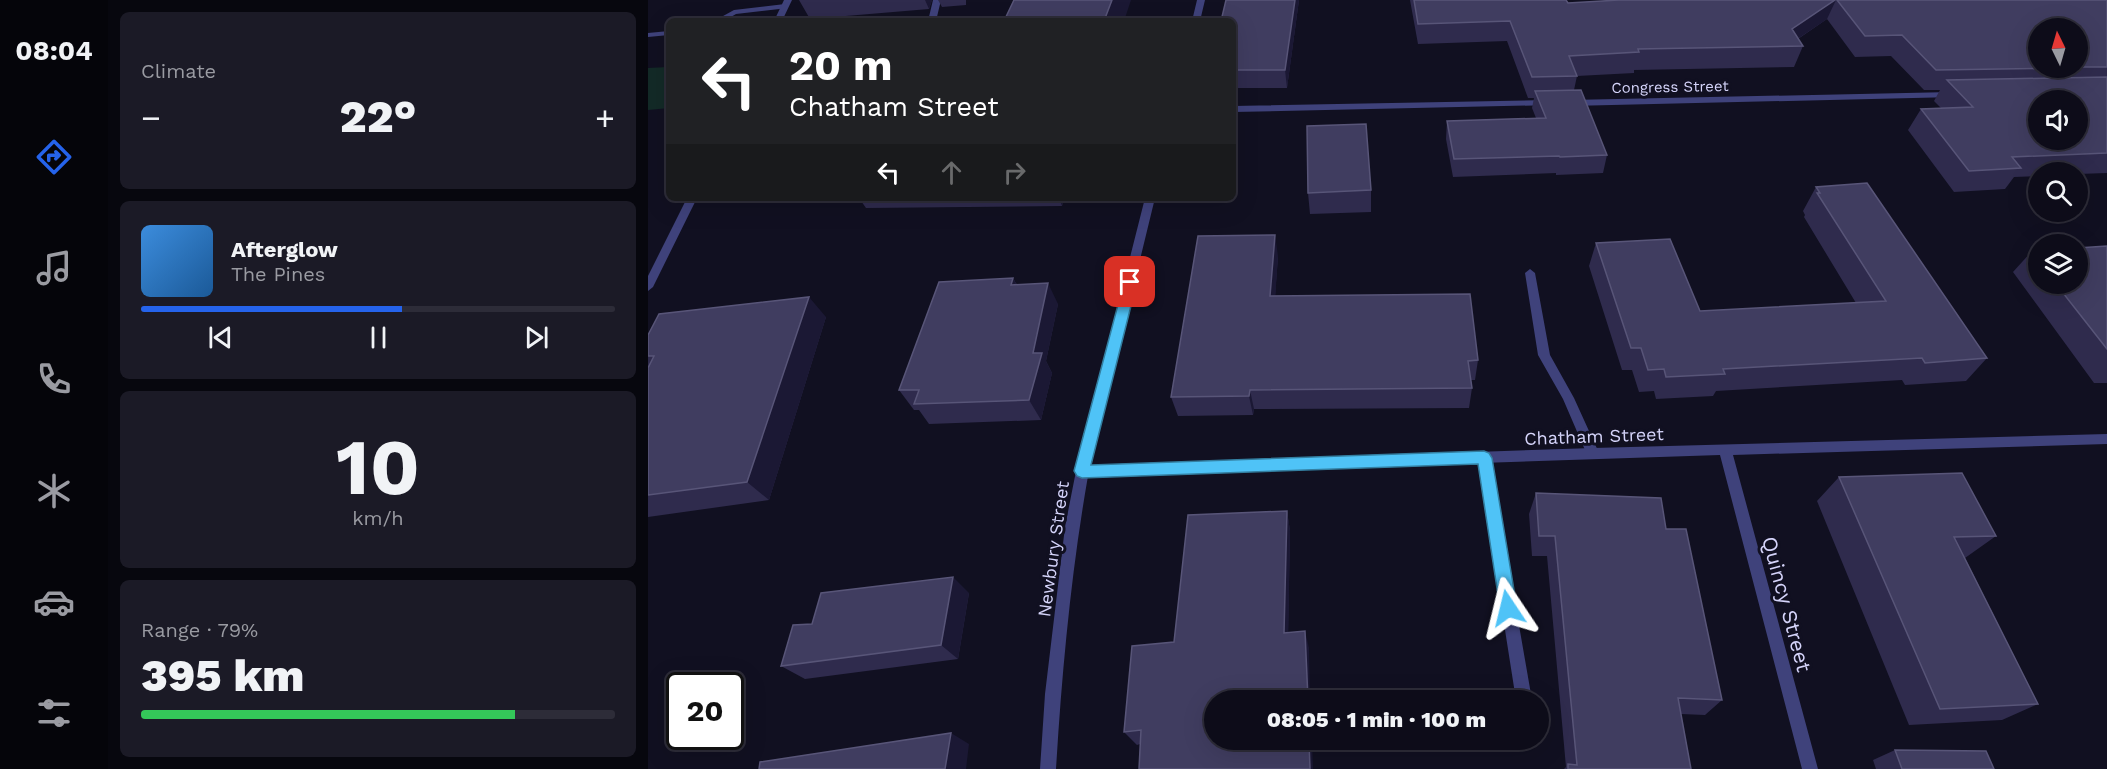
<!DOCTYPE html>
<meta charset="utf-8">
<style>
body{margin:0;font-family:"Work Sans",sans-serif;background:#1b1a26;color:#f1f3f6;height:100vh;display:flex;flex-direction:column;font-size:22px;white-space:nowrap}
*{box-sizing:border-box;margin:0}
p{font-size:20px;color:#9a9ba2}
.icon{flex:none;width:33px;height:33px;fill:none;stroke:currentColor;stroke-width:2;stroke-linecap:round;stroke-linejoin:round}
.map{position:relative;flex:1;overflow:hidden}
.drawer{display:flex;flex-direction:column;gap:12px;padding:12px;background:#07070e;width:540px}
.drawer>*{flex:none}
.top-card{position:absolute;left:18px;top:18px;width:570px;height:183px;border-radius:9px;box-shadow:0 6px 24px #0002,0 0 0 2px #2d2c38;background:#202124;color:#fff;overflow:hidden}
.needle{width:39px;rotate:355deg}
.tools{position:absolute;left:1380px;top:18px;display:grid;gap:12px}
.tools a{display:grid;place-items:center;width:60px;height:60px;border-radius:50%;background:#0d0c19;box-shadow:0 6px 24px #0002,0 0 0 2px #2d2c38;font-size:30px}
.speed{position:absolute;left:18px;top:672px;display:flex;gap:12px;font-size:30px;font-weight:700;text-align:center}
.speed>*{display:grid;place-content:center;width:78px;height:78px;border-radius:50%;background:#0d0c19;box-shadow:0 6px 24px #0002,0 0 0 2px #2d2c38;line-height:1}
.speed .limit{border:3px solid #111;border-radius:9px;background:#fff;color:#111}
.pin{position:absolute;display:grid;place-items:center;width:51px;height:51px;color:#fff;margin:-26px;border-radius:12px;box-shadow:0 3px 9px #0006}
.me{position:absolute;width:66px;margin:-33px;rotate:350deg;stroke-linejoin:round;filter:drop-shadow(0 0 4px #0008)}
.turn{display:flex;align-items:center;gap:21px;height:126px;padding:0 24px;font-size:27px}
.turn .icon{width:78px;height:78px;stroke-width:2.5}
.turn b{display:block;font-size:42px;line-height:51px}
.lanes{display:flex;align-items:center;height:57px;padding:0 24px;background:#0003;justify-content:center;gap:30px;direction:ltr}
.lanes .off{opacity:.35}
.big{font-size:45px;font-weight:800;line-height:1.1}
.drawer .tile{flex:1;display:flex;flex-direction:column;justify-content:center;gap:9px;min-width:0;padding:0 21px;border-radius:9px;background:#1b1a26}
.drawer .dial{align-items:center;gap:0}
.dial b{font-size:78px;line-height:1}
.song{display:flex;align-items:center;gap:18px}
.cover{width:72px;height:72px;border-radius:9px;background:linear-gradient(135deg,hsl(210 70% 55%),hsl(210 70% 35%))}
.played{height:6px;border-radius:3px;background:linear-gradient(90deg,#2563eb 55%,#2d2c38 55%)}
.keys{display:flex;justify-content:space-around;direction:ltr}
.heat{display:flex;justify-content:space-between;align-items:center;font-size:33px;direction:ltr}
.charge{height:9px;border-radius:4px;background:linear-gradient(90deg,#34c759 79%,#2d2c38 0)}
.trip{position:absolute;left:556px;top:690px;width:345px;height:60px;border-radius:30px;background:#0d0c19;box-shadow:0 6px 24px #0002,0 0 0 2px #2d2c38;font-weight:800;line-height:60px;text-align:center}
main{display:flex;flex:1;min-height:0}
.menu{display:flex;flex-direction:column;width:108px;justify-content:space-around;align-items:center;background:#05050a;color:#9a9ba2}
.menu .icon{width:42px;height:42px}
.menu .on{color:#2563eb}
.menu b{font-size:27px;color:#f1f3f6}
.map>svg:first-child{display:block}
</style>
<main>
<nav class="menu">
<b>08:04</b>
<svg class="icon on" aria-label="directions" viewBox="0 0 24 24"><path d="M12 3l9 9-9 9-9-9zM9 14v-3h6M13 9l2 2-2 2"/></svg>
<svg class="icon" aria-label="music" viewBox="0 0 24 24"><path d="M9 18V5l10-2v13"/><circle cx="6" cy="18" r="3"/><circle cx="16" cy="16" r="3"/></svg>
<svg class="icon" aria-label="phone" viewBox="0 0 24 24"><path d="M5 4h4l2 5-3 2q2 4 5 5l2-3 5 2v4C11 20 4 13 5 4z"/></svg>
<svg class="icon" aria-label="climate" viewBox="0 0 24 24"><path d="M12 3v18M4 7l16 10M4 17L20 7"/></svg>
<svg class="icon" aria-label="car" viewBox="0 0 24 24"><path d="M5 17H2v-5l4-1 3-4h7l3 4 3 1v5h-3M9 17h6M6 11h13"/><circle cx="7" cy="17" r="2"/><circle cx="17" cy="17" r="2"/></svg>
<svg class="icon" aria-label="filters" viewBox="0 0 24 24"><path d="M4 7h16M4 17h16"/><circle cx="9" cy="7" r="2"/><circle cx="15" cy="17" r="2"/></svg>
</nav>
<section class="drawer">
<div class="tile"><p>Climate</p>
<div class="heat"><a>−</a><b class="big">22°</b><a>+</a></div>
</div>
<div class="tile">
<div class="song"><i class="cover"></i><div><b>Afterglow</b><p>The Pines</p></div></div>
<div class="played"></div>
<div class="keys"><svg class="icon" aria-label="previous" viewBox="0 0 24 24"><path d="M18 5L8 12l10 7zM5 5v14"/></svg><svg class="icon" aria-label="pause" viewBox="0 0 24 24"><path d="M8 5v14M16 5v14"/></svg><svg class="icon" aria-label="next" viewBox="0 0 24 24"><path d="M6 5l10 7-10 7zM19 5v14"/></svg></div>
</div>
<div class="tile dial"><b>10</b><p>km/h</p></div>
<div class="tile"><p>Range · 79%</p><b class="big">395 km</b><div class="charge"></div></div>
</section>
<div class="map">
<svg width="1459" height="769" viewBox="0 0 1459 769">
<rect width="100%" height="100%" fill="#111021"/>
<path fill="#132a27" d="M21,67V108L0,110V68Z"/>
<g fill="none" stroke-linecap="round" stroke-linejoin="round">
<path fill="#3f427b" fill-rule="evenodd" d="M285,0H293L288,21H280Z
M137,4H140V8L88,14L76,21H66L86,10Z
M21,31V35L0,37V33Z
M882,269L887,273L902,355L926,398L951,453L950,457L945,458L940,457L915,399L890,355L877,273Z
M836,453L841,454L842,458L884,700H868L830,458L831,454Z"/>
<path fill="#3f427b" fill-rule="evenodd" d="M136,0H144L134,21H126Z
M549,0H557L552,21H544Z
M1304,92L1308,95L1307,97L922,106L918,103L922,100Z
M902,100L906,103L905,105L585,112V106Z
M39,198H49L5,287L0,291V276Z
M497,198H507L442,465L945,448L1459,434V444L1085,455L1170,769H1154L1072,455L440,476C423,573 414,671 408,769H392L397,694L417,527L428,471Z"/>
</g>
<path fill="#2f2b4d" d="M151,0H284L281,9L162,19Z
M290,0H318V5L294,7Z
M578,0H651L639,88H585V21Z
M762,0H918L920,3L971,0H1459V173L1430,174V172H1390V176L1366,177L1357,189L1306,192L1260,130L1273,109L1293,108L1286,101L1292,90H1276L1243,56L1207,57L1179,19L1150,39L1155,46L1146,67L986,70V73L929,76L926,90L959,155L955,173L908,175V173L805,177L798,139L799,121L888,118L884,108L886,98H880L859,41L770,44Z
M1168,187L1339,358L1318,381L1257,385L1254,380L1068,391L1065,396L1008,399L1006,391L991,392L984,370H974L941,266L948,243L1052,311L1208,303L1156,217L1157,215L1155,211Z
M723,190V212L662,214L660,193Z
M211,198H438L437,202H415L414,206L218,208Z
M1459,246V383H1446L1365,272L1384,251H1390V284H1430Z
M630,256L627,296L830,360L827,380H823L824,388L821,408L606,409L605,415L530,416L523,397Z
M365,278L369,285L410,304L398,361L404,373L393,420L281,424L271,410H266L251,390Z
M178,317L121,500L0,517V335Z
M1191,477L1348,536L1317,558L1390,704L1354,720L1261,725L1169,501Z
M888,493L1018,529L1074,700L1057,715L1033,714L1043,769H916L918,767L899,556H884L881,514Z
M639,511L642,531L640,633L661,648L492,744L489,745L476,732L526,642Z
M321,593L310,659L157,679L133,666L164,624Z
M1247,750L1346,769H1228L1225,760Z"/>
<path fill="#1b1834" d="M277,0H284L281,9Z
M464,0H483L476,21H456Z
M647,0H651L639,88L637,70Z
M1187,0H1188L1179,19L1139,46L1144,29Z
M411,198H413L415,202L414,206Z
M627,235L630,256L626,316L622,296Z
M365,278L376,299L363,285Z
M400,283L410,304L398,361L404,373L393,420L381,400L385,353Z
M161,297L178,317L121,500L99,482Z
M602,390L606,409L605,415L601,396Z
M639,511L642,531L640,650L636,633Z
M305,577L321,593L310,659L293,645Z
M657,631L661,648L662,700H660Z
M303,733L321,744L318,769H297Z
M661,740H664L665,769H662Z"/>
<path fill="#403d60" stroke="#585578" stroke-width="1.5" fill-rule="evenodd" d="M366,0H464L456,21H356Z
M578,0H647L637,70H585V21H573Z
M766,0H918L920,3L971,0H1187L1144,29L1155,46L990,49L991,52L921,56L929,76L884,77L862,21L770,24Z
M1189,0H1459V67H1430V28H1390V68H1428L1288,70L1254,35L1217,36Z
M1459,77V153L1364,157L1373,168L1321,171L1273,109L1325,107L1299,80ZM1390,100H1430V140H1390Z
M933,90L959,155L912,157L911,156L806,159L799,121L898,118L887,91Z
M718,124L723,190L660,193L659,126Z
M1219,183L1339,358L1277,363L1274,358L1075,369L1077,374L1018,377L1016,369L1000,370L993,348H983L948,243L1022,239L1052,311L1238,301L1169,193H1172L1168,187Z
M627,235L622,296L822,294L830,360L820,361L824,388L602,390L601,396L523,397L550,236Z
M1459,246V349L1408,284H1430V248Z
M1384,251H1390V260Z
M365,278L363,285L400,283L385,353H394L381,400L266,404L271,390H251L291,282Z
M161,297L99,482L0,495V368L6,356H0V335L11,314Z
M1314,473L1348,536L1306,537L1390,704L1292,709L1191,477Z
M888,493L1013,498L1018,529H1038L1074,700L1030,698L1043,769H920V764L929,765L907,536H891Z
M639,511L636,633L657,631L660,700H567V740H661L662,769H491L493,730L476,732L484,646L526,642L540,515Z
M305,577L293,645L133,666L145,625L164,624L173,593Z
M303,733L297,769H111L112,762Z
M1247,750L1338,751L1346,769H1254Z"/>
<path fill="#4fc3f7" stroke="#337fa1" stroke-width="1.5" d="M482,278L489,282L443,465L836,451L841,453L844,458L869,608L866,613L860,616L855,613L852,608L830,464L434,478L429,476L426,471L476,282Z"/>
<g text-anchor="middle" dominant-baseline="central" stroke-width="6" stroke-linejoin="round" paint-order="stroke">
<g font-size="15" fill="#d5d4fa" stroke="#111021">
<text transform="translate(1022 87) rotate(-1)">Congress Street</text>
</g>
<g font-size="18" fill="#d5d4fa" stroke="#111021">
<text transform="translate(946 436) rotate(-2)">Chatham Street</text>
<text transform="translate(405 549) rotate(-82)">Newbury Street</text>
</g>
<g font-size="21" fill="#d5d4fa" stroke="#111021">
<text transform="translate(1139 604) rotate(75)">Quincy Street</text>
</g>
</g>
</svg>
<div class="tools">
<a><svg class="needle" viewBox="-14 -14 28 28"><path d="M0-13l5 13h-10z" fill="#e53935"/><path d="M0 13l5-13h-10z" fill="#9a9ba2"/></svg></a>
<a><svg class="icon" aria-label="sound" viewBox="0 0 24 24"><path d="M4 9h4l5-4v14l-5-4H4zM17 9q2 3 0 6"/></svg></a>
<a><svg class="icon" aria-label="search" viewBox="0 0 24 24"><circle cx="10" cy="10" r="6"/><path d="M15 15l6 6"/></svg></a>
<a><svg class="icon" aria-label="layers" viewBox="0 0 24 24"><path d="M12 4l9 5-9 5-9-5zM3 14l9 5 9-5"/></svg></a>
</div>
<div class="speed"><div class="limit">20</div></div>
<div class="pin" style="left:482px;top:282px;background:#d93025"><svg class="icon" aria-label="arrive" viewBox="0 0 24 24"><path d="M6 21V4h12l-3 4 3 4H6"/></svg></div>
<svg class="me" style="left:860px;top:608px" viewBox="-20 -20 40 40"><path d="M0-17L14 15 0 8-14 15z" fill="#4fc3f7" stroke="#fff" stroke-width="4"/></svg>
<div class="trip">08:05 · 1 min · 100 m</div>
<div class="top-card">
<div class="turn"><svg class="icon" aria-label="left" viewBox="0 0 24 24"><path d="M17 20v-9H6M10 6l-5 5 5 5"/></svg><div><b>20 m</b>Chatham Street</div></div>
<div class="lanes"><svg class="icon" aria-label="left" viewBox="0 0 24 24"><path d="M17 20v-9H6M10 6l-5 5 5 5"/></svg><svg class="icon off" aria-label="ahead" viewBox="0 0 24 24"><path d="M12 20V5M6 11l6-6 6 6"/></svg><svg class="icon off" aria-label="right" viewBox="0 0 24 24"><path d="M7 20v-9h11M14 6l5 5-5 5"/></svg></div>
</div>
</div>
</main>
